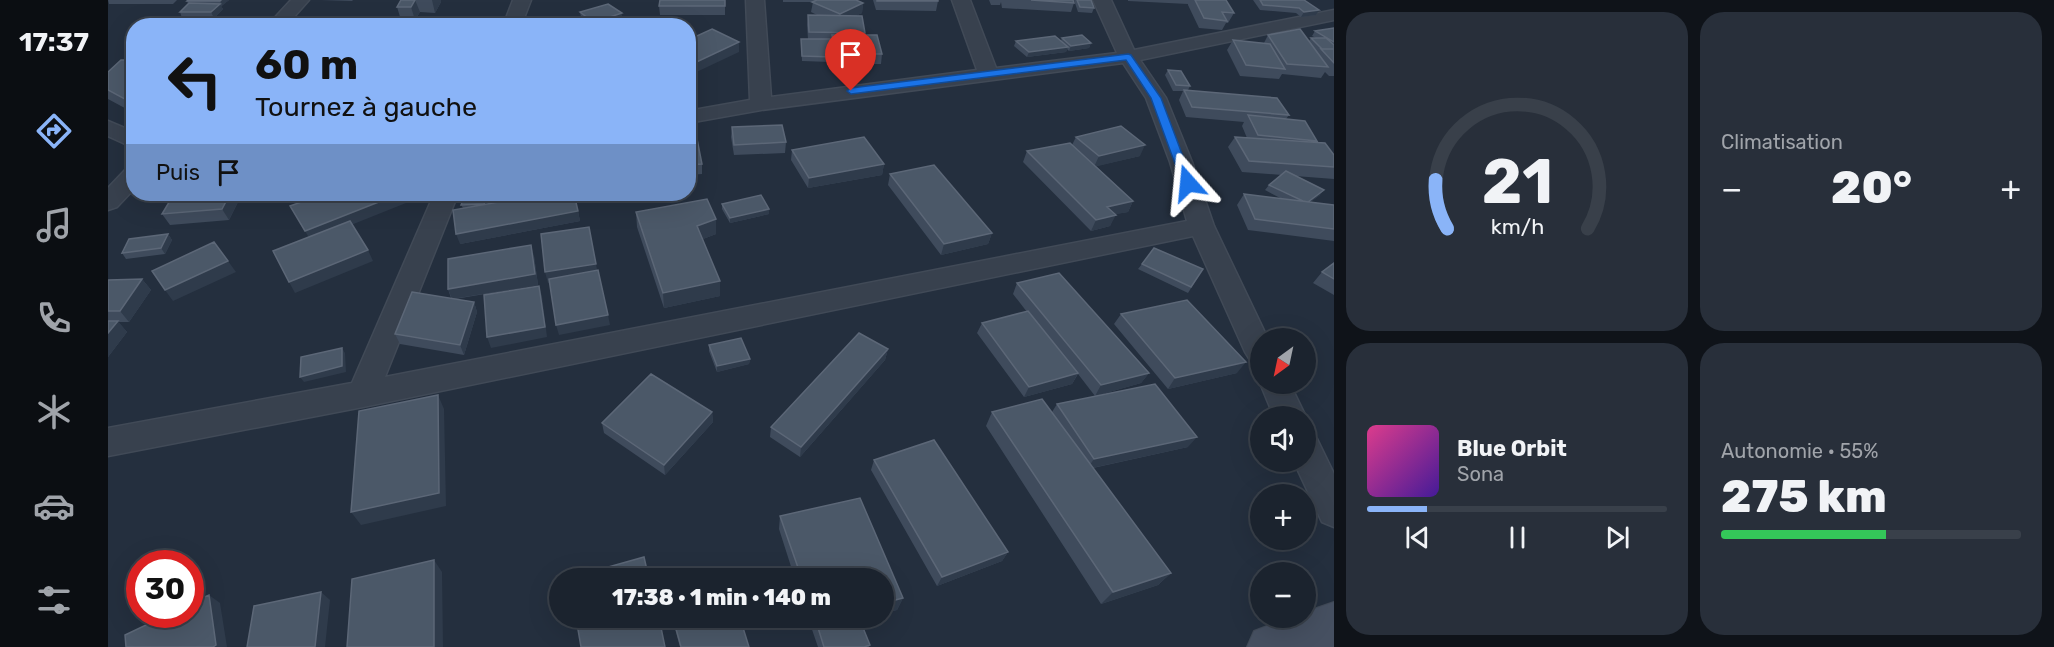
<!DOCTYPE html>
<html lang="fr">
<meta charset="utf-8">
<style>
body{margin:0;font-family:Rubik,sans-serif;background:#282f3a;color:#f1f3f6;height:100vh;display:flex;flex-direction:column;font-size:22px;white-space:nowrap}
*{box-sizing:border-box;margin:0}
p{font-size:20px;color:#a0a4aa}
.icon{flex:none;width:33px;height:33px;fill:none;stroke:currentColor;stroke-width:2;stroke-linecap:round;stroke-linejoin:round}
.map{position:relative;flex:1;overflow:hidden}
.details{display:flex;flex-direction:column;gap:12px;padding:12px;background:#0f1319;width:720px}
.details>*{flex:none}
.hud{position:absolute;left:18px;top:18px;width:570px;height:183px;border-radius:24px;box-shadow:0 6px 24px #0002,0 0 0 2px #39404a;background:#8ab4f8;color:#111;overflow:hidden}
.needle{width:39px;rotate:213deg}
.controls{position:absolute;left:1142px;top:328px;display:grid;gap:12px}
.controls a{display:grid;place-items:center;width:66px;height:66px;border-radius:50%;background:#1b232e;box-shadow:0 6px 24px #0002,0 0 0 2px #39404a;font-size:30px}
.speed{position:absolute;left:18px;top:550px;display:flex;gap:12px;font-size:30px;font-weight:700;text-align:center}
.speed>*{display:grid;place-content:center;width:78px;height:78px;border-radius:50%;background:#1b232e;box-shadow:0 6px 24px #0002,0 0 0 2px #39404a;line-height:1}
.speed .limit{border:9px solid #d22;background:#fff;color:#111}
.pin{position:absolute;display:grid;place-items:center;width:51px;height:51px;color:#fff;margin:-62px -26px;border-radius:50% 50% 50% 0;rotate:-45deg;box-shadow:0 0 6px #0007}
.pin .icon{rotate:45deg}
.me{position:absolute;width:66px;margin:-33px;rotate:342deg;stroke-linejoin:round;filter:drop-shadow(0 0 4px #0008)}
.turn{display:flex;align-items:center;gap:21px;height:126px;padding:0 30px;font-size:27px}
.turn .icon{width:78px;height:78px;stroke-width:2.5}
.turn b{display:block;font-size:42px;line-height:51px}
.then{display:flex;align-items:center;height:57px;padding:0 30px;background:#0003;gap:12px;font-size:22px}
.big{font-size:45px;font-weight:800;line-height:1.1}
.details .tile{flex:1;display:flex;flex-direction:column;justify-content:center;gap:9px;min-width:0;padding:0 21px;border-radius:24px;background:#282f3a}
.details .dial{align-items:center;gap:0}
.dial svg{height:156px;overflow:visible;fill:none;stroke:#39404a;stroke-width:7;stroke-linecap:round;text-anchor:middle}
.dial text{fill:#f1f3f6;stroke:none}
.song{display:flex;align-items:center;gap:18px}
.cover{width:72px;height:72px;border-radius:9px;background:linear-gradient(135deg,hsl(330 70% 55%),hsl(260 70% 35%))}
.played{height:6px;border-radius:3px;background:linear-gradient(90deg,#8ab4f8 20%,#39404a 20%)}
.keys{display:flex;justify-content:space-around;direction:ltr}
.heat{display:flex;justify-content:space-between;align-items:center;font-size:33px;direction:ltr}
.charge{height:9px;border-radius:4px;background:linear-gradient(90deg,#34c759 55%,#39404a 0)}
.details .tiles{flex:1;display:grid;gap:12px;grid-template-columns:repeat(2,1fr)}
.trip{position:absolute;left:441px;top:568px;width:345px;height:60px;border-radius:30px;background:#1b232e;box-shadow:0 6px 24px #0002,0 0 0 2px #39404a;font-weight:800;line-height:60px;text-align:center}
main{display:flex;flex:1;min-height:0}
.menu{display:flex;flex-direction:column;width:108px;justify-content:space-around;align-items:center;background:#0b0e12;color:#a0a4aa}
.menu .icon{width:42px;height:42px}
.menu .current{color:#8ab4f8}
.menu b{font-size:27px;color:#f1f3f6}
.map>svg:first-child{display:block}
</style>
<main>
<nav class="menu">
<b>17:37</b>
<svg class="icon current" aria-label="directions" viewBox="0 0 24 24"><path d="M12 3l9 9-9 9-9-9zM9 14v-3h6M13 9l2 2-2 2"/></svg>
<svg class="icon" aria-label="music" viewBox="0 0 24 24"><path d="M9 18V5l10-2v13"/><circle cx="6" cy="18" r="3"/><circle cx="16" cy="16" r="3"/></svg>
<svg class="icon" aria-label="phone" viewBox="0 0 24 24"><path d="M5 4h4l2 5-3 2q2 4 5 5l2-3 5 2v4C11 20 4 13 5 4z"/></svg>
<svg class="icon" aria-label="climate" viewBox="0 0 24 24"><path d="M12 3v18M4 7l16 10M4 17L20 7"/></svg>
<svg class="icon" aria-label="car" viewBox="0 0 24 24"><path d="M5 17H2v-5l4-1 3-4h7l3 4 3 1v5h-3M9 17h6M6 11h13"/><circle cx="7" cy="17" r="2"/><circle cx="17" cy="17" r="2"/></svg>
<svg class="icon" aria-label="filters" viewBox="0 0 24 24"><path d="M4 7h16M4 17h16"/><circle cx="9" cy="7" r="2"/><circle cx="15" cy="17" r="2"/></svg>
</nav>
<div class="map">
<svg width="1226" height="647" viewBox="0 0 1226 647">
<rect width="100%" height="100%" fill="#242f3e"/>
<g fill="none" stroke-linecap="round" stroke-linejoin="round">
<defs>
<path id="street" d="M183,0H201L178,26H159Z
M405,0H423L413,26H395Z
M638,0H656L663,97L869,70L844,0H862L888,68L1009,53L985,0H1003L1026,50L1226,10V20L1032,60L1058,98L1084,162L1106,226L1160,339H1152V363L1142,360L1137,352L1085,236L255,407L0,456V428L244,383L326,194H350L277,377L1079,221L1062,162L1038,98L1015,63L653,110L580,123V111L642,100Z
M0,121L26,132V148L0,136Z
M26,167V189L9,207L0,210V188L18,169Z
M1152,383L1182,384L1198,417L1197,419L1166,417Z
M1197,435L1209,439L1226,474V527L1214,522L1186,462H1197Z"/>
<path id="secondary" d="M1226,602V647H1139L1146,631L1180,618H1197V612Z"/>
</defs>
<use href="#street" stroke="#414a57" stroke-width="3"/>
<use href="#secondary" stroke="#414a57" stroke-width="2"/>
<use href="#street" fill="#38414e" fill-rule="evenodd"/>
<use href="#secondary" fill="#465061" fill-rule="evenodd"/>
</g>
<path fill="#3f4b5c" d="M0,0H69L65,4H1Z
M121,0L113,6L115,9L106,18H74L72,12L80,4L79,1Z
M213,0H245L244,1Z
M293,0H333V2L327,13L312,12L307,20H293L289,7Z
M617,0V15H552L551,6Z
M675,0H709L755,3L754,13L747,16L757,33V35L774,54L773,64H726L723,42H722L724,57L723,62L694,61L693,39H700L699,25L700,15L711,16L703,12L705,2H675Z
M765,0H830V1L828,11L768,10Z
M881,0H965L966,3L963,12L894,8L893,2L892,5H883Z
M966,0H983L986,8L984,13L970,12Z
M1020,0H1118L1126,13L1120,23H1118L1114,30L1091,28L1080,5V4L1020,1Z
M1145,0H1196L1211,10L1208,15L1193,17L1188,13L1152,10Z
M472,12L514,18L507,21H478L473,17Z
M1226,28V76H1221L1217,72L1213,78L1174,74L1171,79L1132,76L1119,50L1125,40L1156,43L1160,35L1201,41L1203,38H1208L1204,36L1207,31Z
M954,38L983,43L981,48L961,51L959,49L958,52L919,57L906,46L908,41H953Z
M26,60V113L0,99V72Z
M1060,70L1082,86L1080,90L1181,115L1178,119L1209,141L1207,143L1226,155V179L1187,176L1212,195L1202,202L1226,205V241L1140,230L1129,205L1136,194L1174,199L1157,190L1161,185L1174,175L1134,172L1120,147L1127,137L1139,138L1134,126L1136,122L1078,117L1071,100L1075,91H1065L1057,75Z
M624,127L678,142L677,153L626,155L623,137Z
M580,135L594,164V174L580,175Z
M968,137L1032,156L988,166L1025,201L1020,212L1007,214L1002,226L983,231L915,162L919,151L964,145Z
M684,150L776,164L774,175L700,188L683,160Z
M782,174L884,233L880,244L833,255L780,185Z
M66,194H134L121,220L62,225L54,214Z
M384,194L381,204L470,211L472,221L352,244L355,208L353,205Z
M614,204L661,214L622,223L614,209Z
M528,212L608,234L595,239L612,296L556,308L529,227Z
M60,234L64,240L57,254L18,259L14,253Z
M426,256L430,285L347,299L366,302L369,312L356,355L292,344L287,334L343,298L340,289Z
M1226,263V295L1205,283L1214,272Z
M1034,264L1095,269L1080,293L1030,269Z
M34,279L43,290L21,322H10L19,332L0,357V280Z
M909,283L1041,373L1033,383L987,396L970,374L964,384L916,397L869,333L874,323L919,312L905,294Z
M1013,314L1129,373L1060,389L1006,324Z
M601,345L642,359L641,364L609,372L601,351Z
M780,349L777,360L692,457L662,437L663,427Z
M949,404L1080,447L985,468L1063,573L1050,585L993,604L878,426L884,412H944Z
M604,412L605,422L557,475L496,433L494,423Z
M766,460L900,552L894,561L829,586L763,470Z
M752,498L795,598L789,610L776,613V579H687L671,529L672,516Z
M564,618H632L641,647H572Z
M700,618H756L752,619L762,645L761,647H710Z"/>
<path fill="#2f3b4b" d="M113,0H121L114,6L112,1Z
M307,0L312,12L307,20L303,7Z
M324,0H333V2L327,13Z
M755,3L754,13L731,24L732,14Z
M112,4L115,9L106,18L103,12Z
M1211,10L1208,15L1193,17L1196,12Z
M514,13V18L492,26L486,22Z
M631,42V52L580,76V66Z
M983,43L981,48L961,51L963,46Z
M960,47L958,52L919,57L921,52Z
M1037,145L1032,156L986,167L991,156Z
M776,164L774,175L700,188L701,178Z
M1216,190L1212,195L1194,209L1198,203Z
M122,194H134L121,220L114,209Z
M174,194H202L179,202Z
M291,194H300L303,201L203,241L197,231Z
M381,194H384L378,211L376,205Z
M1025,201L1020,212L993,217L999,207Z
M661,209V214L622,223V218Z
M470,211L472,221L352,244L348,234Z
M1008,215L1002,226L983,231L988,220Z
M608,219V234L590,241L589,226Z
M884,233L880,244L833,255L836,244Z
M60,234L64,240L57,254L53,248Z
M423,245L426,256L430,285L344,299L340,289Z
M260,250L265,261L187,293L181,282Z
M120,261L128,272L65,301L57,290Z
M488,264L490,275L440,283L437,272Z
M34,279L43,290L21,322L12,311Z
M612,281V296L556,308L555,293Z
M431,286L434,296L439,337L383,348L379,337Z
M366,302L369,312L356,355L352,345Z
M500,315L502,325L451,335L448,325Z
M10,321L19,332L0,357V333Z
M234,348L237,353L238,372L196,382L192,377Z
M780,349L777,360L692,457L693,447Z
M642,359L641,364L609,372V366Z
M1138,362L1129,373L1060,389L1067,378Z
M970,373L964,384L916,397L921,387Z
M1041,373L1033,383L987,396L993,385Z
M330,395L336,409L338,506L253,525L243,512Z
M604,412L605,422L557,475L556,465Z
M1089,437L1080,447L979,469L986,459Z
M900,552L894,561L829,586L834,577Z
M326,560L334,572L335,647H326Z
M1063,573L1050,585L993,604L1005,592Z
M213,592L222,600L217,647H207Z
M101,595L112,603L119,647H105Z
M795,598L789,610L776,613V603Z"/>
<path fill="#4b5868" stroke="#5c6777" stroke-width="1.5" d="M80,0H113L112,1H79Z
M293,0H307L303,7H289Z
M552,0H617V6H551Z
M709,0H748L755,3L732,14L704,2Z
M769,0H830V1H769Z
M923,0H965L966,3Z
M969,0H983L986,8L972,7Z
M1087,0H1118L1126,13L1114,12L1119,21L1096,18Z
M1152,0H1196L1211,10L1196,12L1191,8L1155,5Z
M81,3L112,4L103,12H72Z
M500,4L514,13L490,21H484L472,12Z
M700,15L754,16L757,33L701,32Z
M439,21H509L508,26H437Z
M313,22L311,26H280L281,23Z
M1226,28V42L1207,31Z
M604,29L631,42L580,66V40Z
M1192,29L1220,67L1179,64L1160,35Z
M724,35H769L774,54H727Z
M974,35L983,43L963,46L954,38Z
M947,36L960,47L921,52L908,41Z
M1203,38H1218L1226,45V49H1214Z
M693,39H722L724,57L694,56Z
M1125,40L1162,44L1177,69L1138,65Z
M1213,49H1226V63Z
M13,60H26V104L0,90V72Z
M1060,70L1073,71L1082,86L1068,85Z
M1076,90L1169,98L1181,115L1084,107Z
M1140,115L1197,121L1209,141L1150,135Z
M674,125L678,142L626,145L624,127Z
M1013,126L1037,145L991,156L968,137Z
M588,134L594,164L580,165V135Z
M756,137L776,164L701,178L684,150Z
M1127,137L1217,143L1226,155V167L1141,161Z
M962,143L1025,201L999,207L1008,215L988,220L919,151Z
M826,165L884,233L836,244L782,174Z
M1178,171L1216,190L1200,202L1195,201L1161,185Z
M66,194H122L114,209L54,214Z
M216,194H291L197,231L182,206Z
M358,194H381L376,204L353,205Z
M436,194H466L470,211L348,234L345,210Z
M1136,194L1226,205V229L1147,219Z
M653,195L661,209L622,218L614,204Z
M599,199L608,219L589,226L612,281L555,293L528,212Z
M242,221L260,250L181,282L165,251Z
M481,227L488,264L437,272L433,234Z
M60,234L53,248L14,253L21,239Z
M106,242L120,261L57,290L44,271Z
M423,245L427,274L340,289V259Z
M1046,248L1095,269L1083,287L1034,264Z
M1226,263V279L1214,272Z
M490,270L500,315L448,325L441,279Z
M951,273L1041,373L993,385L909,283Z
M34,279L12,311H0V280Z
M431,286L437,327L379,337L376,295Z
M304,292L366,302L352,345L287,334Z
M1079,300L1138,362L1067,378L1013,314Z
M920,311L970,373L921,387L874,323Z
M0,321H10L0,333Z
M751,333L780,349L693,447L663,427Z
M633,338L642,359L609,366L601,345Z
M234,348V366L192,377L193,357Z
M543,374L604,412L556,465L494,423Z
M1047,384L1089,437L986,459L949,404Z
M330,395L331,493L243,512L251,411Z
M934,399L1063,573L1005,592L884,412Z
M826,440L900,552L834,577L766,460Z
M752,498L795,598L776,603V579H694L672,516Z
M536,557L541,579H461V578Z
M326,560V647H239L244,579Z
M617,573L619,579H595Z
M213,592L207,647H139L146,606Z
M101,595L108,645L105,647H18L17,635L59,615H82V603Z
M468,618H551L557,647H473Z
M565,618H632L641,647H573Z
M707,618H751L762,645L756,647H716Z"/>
<path fill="#1a73e8" stroke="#114b97" stroke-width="1.5" d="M1020,54L1023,55L1053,98L1085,183L1084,186L1074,183L1043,98L1018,60L743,94L739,91L743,88Z"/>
</svg>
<div class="controls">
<a><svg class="needle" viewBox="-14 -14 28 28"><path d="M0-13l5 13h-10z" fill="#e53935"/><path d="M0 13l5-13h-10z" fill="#a0a4aa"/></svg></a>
<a><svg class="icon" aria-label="sound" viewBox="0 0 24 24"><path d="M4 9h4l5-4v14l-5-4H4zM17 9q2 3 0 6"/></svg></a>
<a>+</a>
<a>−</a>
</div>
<div class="speed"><div class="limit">30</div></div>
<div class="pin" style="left:743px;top:91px;background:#d93025"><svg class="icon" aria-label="arrive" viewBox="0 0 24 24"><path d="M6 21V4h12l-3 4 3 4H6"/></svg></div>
<svg class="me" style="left:1080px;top:183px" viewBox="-20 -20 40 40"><path d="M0-17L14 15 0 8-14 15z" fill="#1a73e8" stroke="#fff" stroke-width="4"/></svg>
<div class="trip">17:38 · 1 min · 140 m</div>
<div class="hud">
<div class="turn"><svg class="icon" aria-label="left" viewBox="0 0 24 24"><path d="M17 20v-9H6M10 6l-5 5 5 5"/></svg><div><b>60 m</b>Tournez à gauche</div></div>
<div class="then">Puis<svg class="icon" aria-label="arrive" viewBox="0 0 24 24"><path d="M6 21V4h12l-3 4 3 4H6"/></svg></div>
</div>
</div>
<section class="details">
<div class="tiles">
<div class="tile dial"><svg viewBox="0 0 100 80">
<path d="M14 69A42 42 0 1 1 86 69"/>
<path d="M14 69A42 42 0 0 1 8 44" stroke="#8ab4f8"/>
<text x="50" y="56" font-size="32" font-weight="700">21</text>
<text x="50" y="72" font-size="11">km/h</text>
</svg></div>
<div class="tile"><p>Climatisation</p>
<div class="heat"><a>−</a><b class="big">20°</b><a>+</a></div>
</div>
<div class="tile">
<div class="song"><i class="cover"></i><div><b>Blue Orbit</b><p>Sona</p></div></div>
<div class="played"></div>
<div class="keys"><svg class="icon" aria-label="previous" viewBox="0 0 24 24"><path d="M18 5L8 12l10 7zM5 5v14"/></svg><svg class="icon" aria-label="pause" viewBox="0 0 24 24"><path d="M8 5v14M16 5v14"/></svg><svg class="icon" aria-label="next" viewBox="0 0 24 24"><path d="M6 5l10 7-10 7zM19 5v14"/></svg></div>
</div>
<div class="tile"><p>Autonomie · 55%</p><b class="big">275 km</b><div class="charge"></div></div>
</div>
</section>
</main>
